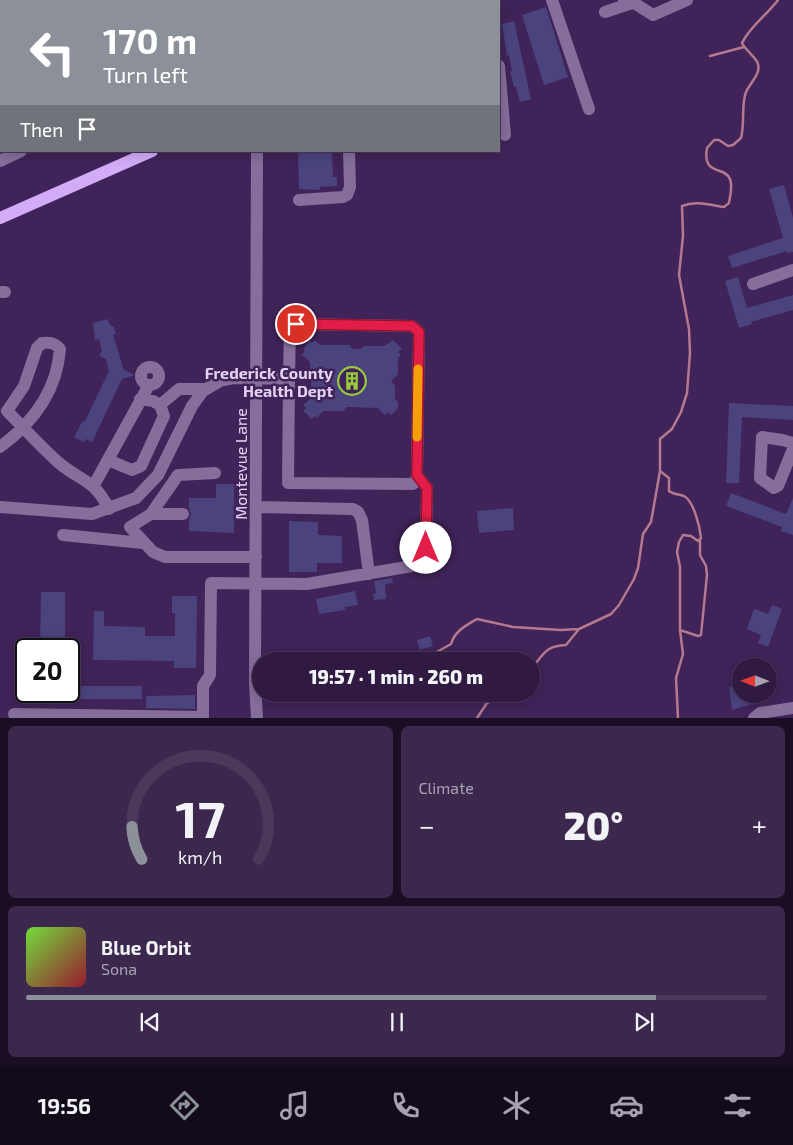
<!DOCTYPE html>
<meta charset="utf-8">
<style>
body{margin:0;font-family:"Exo 2",sans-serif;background:#3c274d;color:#f1f3f6;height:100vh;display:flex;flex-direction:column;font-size:19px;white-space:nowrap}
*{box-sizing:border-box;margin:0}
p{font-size:16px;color:#a8a1b2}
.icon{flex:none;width:28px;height:28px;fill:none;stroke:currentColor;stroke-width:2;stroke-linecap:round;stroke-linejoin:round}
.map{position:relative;height:718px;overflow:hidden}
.details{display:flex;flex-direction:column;gap:8px;padding:8px;background:#1a0e24;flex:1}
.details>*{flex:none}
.hud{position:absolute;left:0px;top:0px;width:500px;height:152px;box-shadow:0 2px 12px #0003,0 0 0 1px #4b385b;background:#8c9099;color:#fff;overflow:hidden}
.needle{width:32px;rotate:271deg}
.controls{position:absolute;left:732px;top:658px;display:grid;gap:10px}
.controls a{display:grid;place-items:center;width:45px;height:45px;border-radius:50%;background:#301a42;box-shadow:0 2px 12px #0003,0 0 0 1px #4b385b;font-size:25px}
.speed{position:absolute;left:15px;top:638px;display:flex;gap:10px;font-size:25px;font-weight:700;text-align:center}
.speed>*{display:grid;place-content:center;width:65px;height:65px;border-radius:50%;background:#301a42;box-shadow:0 2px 12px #0003,0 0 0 1px #4b385b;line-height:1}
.speed .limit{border:2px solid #111;border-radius:8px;background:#fff;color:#111}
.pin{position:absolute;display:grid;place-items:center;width:42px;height:42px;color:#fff;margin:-21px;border:2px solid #fff;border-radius:50%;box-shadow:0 1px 5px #0007}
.me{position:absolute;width:55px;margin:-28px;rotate:0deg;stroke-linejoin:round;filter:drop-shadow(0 0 4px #0008)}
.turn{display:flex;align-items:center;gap:18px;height:105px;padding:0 20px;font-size:22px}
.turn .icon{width:65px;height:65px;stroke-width:2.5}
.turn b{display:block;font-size:35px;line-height:42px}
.then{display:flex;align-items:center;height:48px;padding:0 20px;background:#0003;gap:10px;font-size:19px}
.big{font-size:38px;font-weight:800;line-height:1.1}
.details .card{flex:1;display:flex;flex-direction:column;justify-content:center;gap:8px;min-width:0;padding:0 18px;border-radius:8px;background:#3c274d}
.details .dial{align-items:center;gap:0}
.dial svg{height:130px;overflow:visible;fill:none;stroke:#4b385b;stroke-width:7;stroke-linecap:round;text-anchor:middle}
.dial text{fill:#f1f3f6;stroke:none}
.song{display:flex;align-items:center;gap:15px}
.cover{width:60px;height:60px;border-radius:8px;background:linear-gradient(135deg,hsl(100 70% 55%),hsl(350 70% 35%))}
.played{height:5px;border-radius:2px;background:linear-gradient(90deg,#8c9099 85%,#4b385b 85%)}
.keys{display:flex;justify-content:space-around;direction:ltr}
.heat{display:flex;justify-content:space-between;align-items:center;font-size:28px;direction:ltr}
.details .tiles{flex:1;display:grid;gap:8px;grid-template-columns:1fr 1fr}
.card:last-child{grid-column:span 2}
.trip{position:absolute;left:252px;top:652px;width:288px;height:50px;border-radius:25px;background:#301a42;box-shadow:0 2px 12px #0003,0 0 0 1px #4b385b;font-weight:800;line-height:50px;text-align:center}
.tab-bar{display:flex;height:80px;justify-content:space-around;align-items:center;background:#130a1a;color:#a8a1b2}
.tab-bar .icon{width:35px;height:35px}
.tab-bar .active{color:#8c9099}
.tab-bar b{font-size:22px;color:#f1f3f6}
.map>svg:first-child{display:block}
</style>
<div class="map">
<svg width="793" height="718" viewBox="0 0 793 718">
<rect width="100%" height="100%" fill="#402358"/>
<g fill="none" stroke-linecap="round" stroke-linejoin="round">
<path stroke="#b4798f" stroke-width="2.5" d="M710,56L744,47
M660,471L669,478V491C674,495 679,494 684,496C694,501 700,528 701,538L698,541L691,536L683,535L679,542L677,552L680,567V630L683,654L676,678L678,718
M680,630L698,636L701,635L707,575L706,566L700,555V541
M435,653L451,644C455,631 465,626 477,619L513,627L561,630L579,629
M531,669C544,654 545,646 566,645L579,629L611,614L619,605L634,579L638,568L643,534L651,522L660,471V439L672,429L681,412L687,393L690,353L689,329L679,275L683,236L682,206C696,200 710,205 724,207L729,203C730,196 733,186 730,179C725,166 702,176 707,148L714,140H719L728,146L733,145L741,138C745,124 741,104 746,92C750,83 761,74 758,64C757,58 746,51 742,43C751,25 766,16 778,0
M477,718L487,703L506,694"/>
</g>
<path fill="#4a437d" d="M546,7L568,77L544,85L522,15Z
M514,21L531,99L520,102L516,87H514L510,71H512L509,55L507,56L502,24Z
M332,151L333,177H337V186L320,187V190L299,189L298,153Z
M784,185L793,218V252L787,253V251L732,268L728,256L783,238L769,189Z
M738,277L747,308L793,295V310L751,322L752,324L739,328L725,281Z
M108,319L110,325L114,327L116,334L113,335L124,370L135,375L122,379L92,442L86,439L84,442L74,437L82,422L85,421L109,371L106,359L99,356L102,351L99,339L95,340L93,323Z
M315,340L320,345H350L352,349H361L364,346H384L393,340L402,349L398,352L401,355L398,358V374L391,381L395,386V399L398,402V408L391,415L388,412L385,415L378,408L347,407L343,411H324L316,418L314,416L312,419L303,411L306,408L303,405L311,398V378L310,362L302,355L305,351L303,349L310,341L312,343Z
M729,403L793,406V420L742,417L739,483H726Z
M216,484H234V533L189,531V520L191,514L189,508V498H216Z
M731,493L786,514L793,498V535L781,531L782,527L726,506Z
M513,508L514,530L479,533L477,511Z
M289,521L318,522V535L342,536V563H317V572H289Z
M392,578L393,583L385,584L386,599L374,600L373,594L376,593L374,581Z
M355,591L358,605L345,607V610L319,614L316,599Z
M41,592H65V649H40Z
M172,596H197L196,668H174V661L93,660L94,611H104V626L145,627V636H175V613H172Z
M772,605L782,609L768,647L758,643L761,635L747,629L754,609L768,614Z
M430,636L433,646L420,650L417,640Z
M741,685V694H751L752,704L732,710L729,687Z
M69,686H142V699H28V691H69Z
M195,695V709L146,708V696Z"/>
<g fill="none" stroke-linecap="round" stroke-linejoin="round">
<path stroke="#856e9b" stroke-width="12" d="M197,0L198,1
M552,0L589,109
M624,0L626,5L634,3L653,15L687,0
M360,1L363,0
M605,12L626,5
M499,66L505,135
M257,151L255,682L257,718
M0,161L21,151
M299,200L343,197L347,195L350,187L349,151
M753,284L793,270
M0,292H5
M141 376a9 9 0 1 1 18 0a9 9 0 1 1-18 0Z
M289,379L288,483L413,484L416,481L417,475
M160,405L179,389H207
M793,443L782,440L762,437L760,478L774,488L778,486L793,449
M0,447C34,422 57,391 60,349C55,343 50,342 42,343L37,348L24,386L7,411C24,428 41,447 59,463C82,482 94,479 109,509
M108,460L132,470L141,466L164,416L160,405L153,401L140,399
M215,473L178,475L151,514L130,527L153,552L165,557H256
M94,485L149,385
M0,507L92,514L136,498L158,475L192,406L203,391L220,381L234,378L289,379L290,328L296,324L412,326L419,332L417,475L427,488L426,548L423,557L412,566L307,584L211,583L210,675L203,686V718
M256,507L353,509L358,512L362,520L369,574
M151,514H183
M63,535L143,543
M14,714L203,717
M754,718L760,713L793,708"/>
<path stroke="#d2acf7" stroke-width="12" d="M489,1L492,0
M0,218L152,151"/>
</g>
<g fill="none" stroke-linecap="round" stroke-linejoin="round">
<defs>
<path id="route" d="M296,324L412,326L419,332L417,475L427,488L426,548"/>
</defs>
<use href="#route" stroke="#92132f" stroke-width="12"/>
<use href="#route" stroke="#e11d48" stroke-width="9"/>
<path stroke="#f59e0b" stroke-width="9" d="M417,437L418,369"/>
</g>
<defs>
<symbol id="building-ring" viewBox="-11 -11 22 22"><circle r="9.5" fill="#402358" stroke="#97cc38" stroke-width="1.5"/><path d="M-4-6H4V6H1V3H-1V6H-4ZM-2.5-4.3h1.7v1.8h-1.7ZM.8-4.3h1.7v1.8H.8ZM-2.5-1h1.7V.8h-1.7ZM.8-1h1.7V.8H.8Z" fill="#97cc38"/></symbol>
</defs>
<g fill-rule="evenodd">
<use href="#building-ring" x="336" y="365" width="32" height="32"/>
</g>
<g text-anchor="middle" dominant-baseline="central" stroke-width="5" stroke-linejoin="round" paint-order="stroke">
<g font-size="16" font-weight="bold" fill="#e3d3f3" stroke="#402358" text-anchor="end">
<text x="333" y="372">Frederick County<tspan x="333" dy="18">Health Dept</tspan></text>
</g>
<g font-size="16" fill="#e3d3f3" stroke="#402358">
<text transform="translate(240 464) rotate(-90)">Montevue Lane</text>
</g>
</g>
</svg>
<div class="controls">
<a><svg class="needle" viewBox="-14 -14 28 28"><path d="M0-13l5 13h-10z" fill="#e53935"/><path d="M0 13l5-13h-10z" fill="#a8a1b2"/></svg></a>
</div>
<div class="speed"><div class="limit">20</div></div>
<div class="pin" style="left:296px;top:324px;background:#d93025"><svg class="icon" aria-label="arrive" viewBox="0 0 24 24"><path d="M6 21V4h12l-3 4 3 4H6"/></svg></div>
<svg class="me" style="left:426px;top:548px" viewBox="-20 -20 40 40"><circle r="19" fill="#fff"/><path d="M0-13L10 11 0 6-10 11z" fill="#e11d48"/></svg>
<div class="trip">19:57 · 1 min · 260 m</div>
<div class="hud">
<div class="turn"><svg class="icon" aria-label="left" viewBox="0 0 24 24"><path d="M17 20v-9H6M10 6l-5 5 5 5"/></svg><div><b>170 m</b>Turn left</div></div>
<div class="then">Then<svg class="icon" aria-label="arrive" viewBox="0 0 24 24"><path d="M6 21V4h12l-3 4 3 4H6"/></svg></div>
</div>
</div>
<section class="details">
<div class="tiles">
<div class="card dial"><svg viewBox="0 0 100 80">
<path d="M14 69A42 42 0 1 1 86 69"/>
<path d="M14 69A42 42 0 0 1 8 49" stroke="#8c9099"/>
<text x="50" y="56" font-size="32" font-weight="700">17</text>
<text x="50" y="72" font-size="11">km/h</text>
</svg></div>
<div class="card"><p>Climate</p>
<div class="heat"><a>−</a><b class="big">20°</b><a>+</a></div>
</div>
<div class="card">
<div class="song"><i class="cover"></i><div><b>Blue Orbit</b><p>Sona</p></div></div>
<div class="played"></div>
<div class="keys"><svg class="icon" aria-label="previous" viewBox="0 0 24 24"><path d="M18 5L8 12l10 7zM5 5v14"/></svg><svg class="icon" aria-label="pause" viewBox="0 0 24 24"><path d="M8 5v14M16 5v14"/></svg><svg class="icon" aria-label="next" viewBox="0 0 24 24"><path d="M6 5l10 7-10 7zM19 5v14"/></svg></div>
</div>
</div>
</section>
<nav class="tab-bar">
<b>19:56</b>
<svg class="icon active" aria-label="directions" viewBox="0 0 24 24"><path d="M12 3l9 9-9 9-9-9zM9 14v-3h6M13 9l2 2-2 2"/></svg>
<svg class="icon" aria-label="music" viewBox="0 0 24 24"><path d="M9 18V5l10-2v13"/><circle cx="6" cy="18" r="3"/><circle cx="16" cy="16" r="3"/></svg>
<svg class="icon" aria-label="phone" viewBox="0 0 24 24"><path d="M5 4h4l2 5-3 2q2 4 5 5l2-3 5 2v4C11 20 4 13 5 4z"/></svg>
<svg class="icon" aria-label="climate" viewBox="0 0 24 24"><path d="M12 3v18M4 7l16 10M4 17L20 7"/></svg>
<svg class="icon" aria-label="car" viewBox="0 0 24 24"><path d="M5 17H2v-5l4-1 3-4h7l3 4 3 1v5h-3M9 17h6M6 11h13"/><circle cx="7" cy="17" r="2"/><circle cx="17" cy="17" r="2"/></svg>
<svg class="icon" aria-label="filters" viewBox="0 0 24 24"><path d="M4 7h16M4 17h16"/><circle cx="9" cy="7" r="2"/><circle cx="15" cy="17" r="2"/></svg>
</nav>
